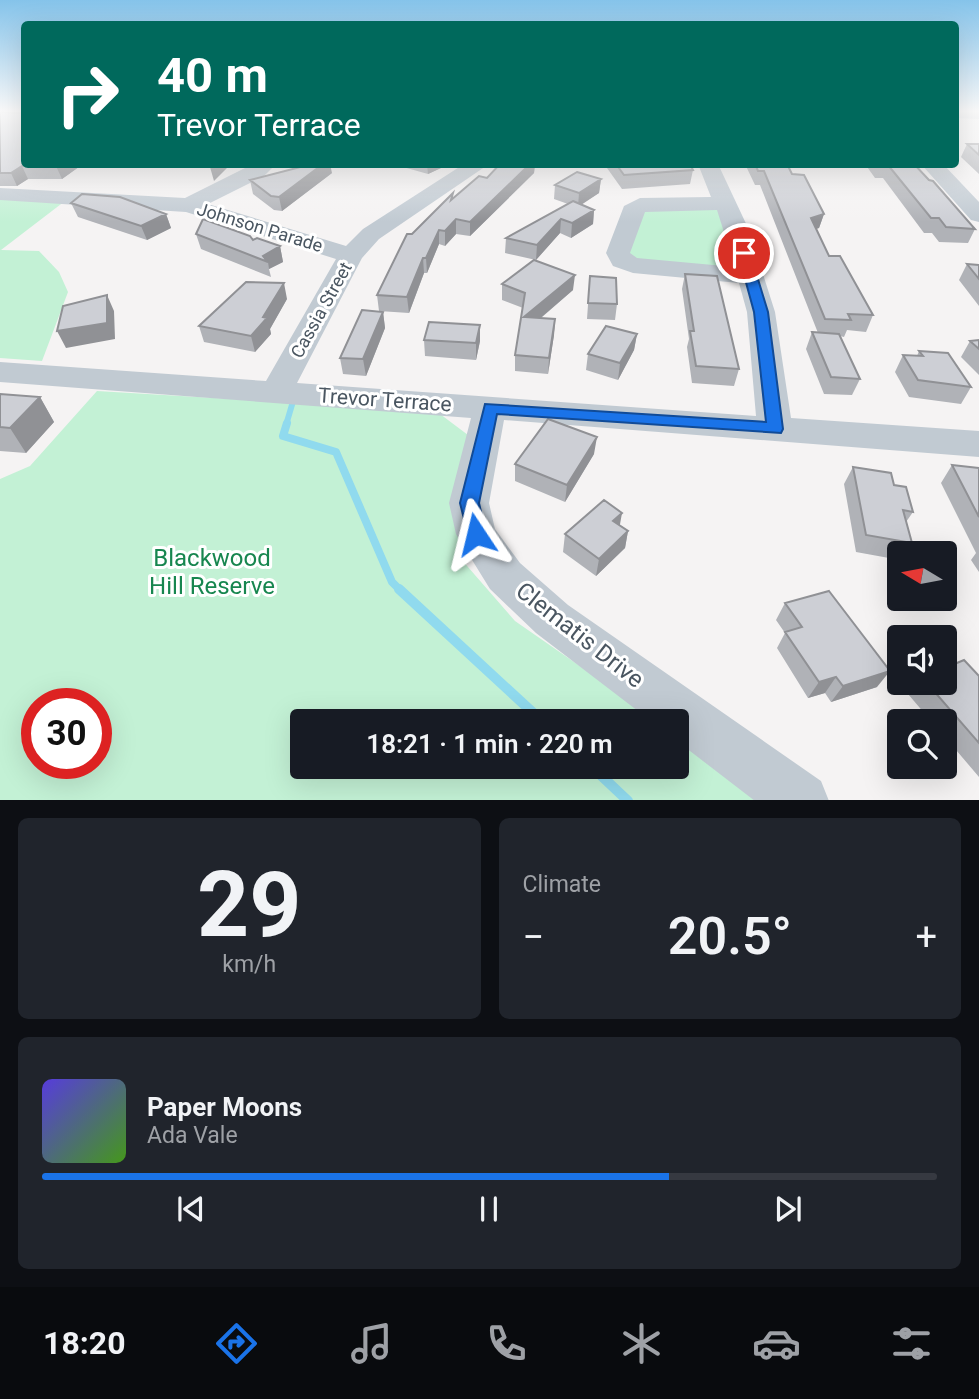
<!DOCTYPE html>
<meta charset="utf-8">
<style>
body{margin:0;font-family:Roboto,sans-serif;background:#20242c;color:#f1f3f6;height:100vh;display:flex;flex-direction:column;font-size:26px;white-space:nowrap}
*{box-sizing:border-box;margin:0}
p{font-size:23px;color:#9ea1a6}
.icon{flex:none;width:38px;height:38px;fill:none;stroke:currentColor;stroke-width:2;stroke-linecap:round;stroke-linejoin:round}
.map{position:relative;height:800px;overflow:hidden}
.sheet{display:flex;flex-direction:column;gap:18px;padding:18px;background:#0d0f14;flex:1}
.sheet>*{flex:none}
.top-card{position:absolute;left:21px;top:21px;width:938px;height:147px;border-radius:7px;box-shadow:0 7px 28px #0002;background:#00695c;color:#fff;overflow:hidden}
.needle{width:46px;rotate:280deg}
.fabs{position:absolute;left:887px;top:541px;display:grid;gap:14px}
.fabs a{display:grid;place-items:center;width:70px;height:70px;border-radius:7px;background:#171b24;box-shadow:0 7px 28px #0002;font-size:35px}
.speed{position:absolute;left:21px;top:688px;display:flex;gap:14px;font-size:35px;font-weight:700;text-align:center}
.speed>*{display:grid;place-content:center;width:91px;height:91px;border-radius:50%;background:#171b24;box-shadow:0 7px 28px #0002;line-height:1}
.speed .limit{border:10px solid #d22;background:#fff;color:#111}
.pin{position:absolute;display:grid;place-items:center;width:60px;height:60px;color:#fff;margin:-30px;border:4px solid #fff;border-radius:50%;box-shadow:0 2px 7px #0007}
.me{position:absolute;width:77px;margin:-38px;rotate:350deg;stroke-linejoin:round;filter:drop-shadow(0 0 5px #0008)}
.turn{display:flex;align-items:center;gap:24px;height:147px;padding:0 21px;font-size:32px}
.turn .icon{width:91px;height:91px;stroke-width:2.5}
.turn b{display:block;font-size:49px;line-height:60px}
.big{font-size:52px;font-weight:600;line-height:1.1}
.sheet .widget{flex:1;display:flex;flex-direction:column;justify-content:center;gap:10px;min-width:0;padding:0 24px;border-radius:10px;background:#20242c}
.sheet .dial{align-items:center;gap:0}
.dial b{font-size:91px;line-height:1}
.song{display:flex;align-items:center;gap:21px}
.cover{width:84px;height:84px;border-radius:10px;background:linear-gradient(135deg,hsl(250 70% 55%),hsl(100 70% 35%))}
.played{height:7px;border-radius:4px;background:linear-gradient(90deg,#1a73e8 70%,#363941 70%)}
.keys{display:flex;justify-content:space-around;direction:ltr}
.heat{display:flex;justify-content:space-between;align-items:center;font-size:38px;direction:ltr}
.sheet .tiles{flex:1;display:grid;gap:18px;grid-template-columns:1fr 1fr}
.widget:last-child{grid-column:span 2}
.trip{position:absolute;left:290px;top:709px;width:399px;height:70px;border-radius:7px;background:#171b24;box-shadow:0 7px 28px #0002;font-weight:600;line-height:70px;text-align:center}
.tabs{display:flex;height:112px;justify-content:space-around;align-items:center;background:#090b0e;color:#9ea1a6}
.tabs .icon{width:49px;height:49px}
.tabs .current{color:#1a73e8}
.tabs b{font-size:32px;color:#f1f3f6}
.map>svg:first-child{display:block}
</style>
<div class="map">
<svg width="979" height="801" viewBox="0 0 979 801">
<rect width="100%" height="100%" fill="#f5f3f3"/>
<path fill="#c3f1d5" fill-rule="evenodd" d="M5,197L65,201L1,250L39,251L59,272L68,292L42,361L0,358V200Z
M722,206L744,273L637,262L623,253L644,207Z
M97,391L436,411L468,435L455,506L461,559L515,621L659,721H303V766H677V734L772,800H0V479L30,466ZM37,704H96V763H37Z"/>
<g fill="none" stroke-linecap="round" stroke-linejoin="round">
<path stroke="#90daee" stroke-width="6" d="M286,425L294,398"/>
<path stroke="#90daee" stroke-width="8" d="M287,423L283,436L336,452L392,582L401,591"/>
<path stroke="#90daee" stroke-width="10" d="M399,589L542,721
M591,766L628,801"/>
<path fill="#c1cad2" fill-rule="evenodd" d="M956,110H979V119L956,118Z
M253,164H276L264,176L208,204L346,246L363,229L464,164H489L379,239L362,258L297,383L756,416L747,312L739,283L633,273L613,266L606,253L624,206L640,198L711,197L698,164H718L749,230L775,312L791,418L979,431V457L504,420L489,503L495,529L520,563L568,605L821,781L829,801H755L677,741V721H651L536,633L490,589L456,534L449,503L471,418L0,382V362L266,381L336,259L186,212L0,200V188L185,198ZM717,210L735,267L637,258L630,253L645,212Z
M921,164H943L979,202V222L971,220Z"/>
</g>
<path fill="#b0b2b7" d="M0,110H24V164H83L62,179H28L17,186H0V112L21,113V111Z
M967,144H979V174L961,157Z
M402,164H443L441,168L428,174L403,167Z
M500,164H535L534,173L470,236L456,234L445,246L439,244L427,273H424L409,313L379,311L377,295L412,234L487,178Z
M607,164H690L693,170L690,184L622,189L607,168Z
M745,164H787L792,174L824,214L819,228L816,229L829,256L873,315L866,332L847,330L844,337L840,336L860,379L852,395L824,394L806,349L812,332L818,333L760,185H755Z
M865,164H914L975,229L968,243L939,242L932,233H924L883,178H875Z
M332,173L282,211L274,210L253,194L250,180Z
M601,179L599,193L581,204L594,210L593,224L571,238L560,233L536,260L505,253L506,238L568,204L554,199L555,185Z
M71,203L166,214L171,228L147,240L78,217Z
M196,234L253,240L280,246L283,262L269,269L271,277L201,249Z
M967,264L979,265V306L959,280Z
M685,274L739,369L734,386L692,383L687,347L689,339L682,289Z
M590,276L617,304L615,320L587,319Z
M502,284L573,290L541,318L555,319L554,335L548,374L515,371V355L523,308L502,300Z
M287,299L270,329L271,334L255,352L204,342L199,326Z
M383,312L385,328L366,376L343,374L340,358Z
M637,334L634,350L618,380L586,370L588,354Z
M424,340L480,341L476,360L425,356Z
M979,340V375L961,357L970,341Z
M919,351L971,387L961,404L909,397L895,372L903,355L917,356Z
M0,394L40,397L54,422L26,453L0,451Z
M594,454L565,502L515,481V464Z
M952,465L979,468V572L971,560L976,553L941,483Z
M853,467L894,485L913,512L906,522L912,543L905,553H900V560L856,552L844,484Z
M620,525L628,531L625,548L596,576L563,552L565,534Z
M785,603L877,687L831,702L825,693L808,698L777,648L785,633L776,620Z
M979,676V777L945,737V721H931L908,694L918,682H945Z"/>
<path fill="#909195" d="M58,164H83L62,179L56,166Z
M213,164H231L214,181L210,167Z
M323,164H330L332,173L282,211L279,197Z
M427,164H443L441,168L428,174Z
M530,164H535L534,173L470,236V222Z
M22,166L28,179L17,186L11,173Z
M601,179L599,193L578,207L579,193Z
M594,210L593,224L571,238L572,223Z
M166,214L171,228L147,240L141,226Z
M824,214L819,228L806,232L811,218Z
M456,219V234L445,246V231Z
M561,219L560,233L536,260L537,245Z
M439,230V244L427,273L426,258Z
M280,246L283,262L269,269L268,262L263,256Z
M423,258L424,273L409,313L407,297Z
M575,275L573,290L523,333L524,317Z
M284,283L287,299L270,329L271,334L255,352L251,336Z
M107,295L114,311L115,339L66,348L57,331Z
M383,312L385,328L366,376L363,359Z
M555,319L554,335L548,374L549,358Z
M480,325V341L476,360V343Z
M637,334L634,350L618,380L620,363Z
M40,397L54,422L26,453L10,428Z
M597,437L594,454L565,502L567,485Z
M622,513L619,530L613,521Z
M628,531L625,548L596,576L599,559Z
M890,671L877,687L831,702L843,686Z
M836,677L825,693L808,698L819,682Z"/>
<path fill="#cdcfd5" stroke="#909195" stroke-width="2" d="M21,110H24V164H58L56,166H22L11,173H0V112L21,113Z
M967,144H979V155Z
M312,164H323L279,197L271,196L250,180Z
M500,164H530L470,222L456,219L445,231L439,230L426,258H423L407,297L377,295L407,234H412L453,193L451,200L479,176L487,178Z
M616,164H690L693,170L624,175Z
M755,164H787L792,174L804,175L824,214L811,218L829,256H840L873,315L848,314L851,320L825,319L764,171H758Z
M884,164H914L929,180L933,181L975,229L946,227L939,218H931L888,165Z
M577,172L601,179L579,193L555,185Z
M82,194L120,197L166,214L141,226L71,203Z
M573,201L594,210L572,223L561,219L537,245L506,238Z
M203,219L250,236L253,240L257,238L280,246L263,256L268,262L196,234Z
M534,260L575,275L524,317L555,319L549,358L515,355L525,293L502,284Z
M967,264L979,265V279Z
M685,274L717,276L739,369L696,366L690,331H694Z
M590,276L616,278L617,304L588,303Z
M246,282L284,283L263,317L267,318L251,336L199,326Z
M107,295V323L57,331L63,306Z
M362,310L383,312L363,359L340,358Z
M429,322L480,325L476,343L424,340Z
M606,326L637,334L620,363L588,354Z
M812,332L839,334L860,379L831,377Z
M979,340V349L970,341Z
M919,351L948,353L971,387L918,380L903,355L923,356Z
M0,394L40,397L10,428L0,427Z
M548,419L597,437L567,485L515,464Z
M952,465L979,468V517Z
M853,467L891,473L894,485L906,487L913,512L903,510L912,543L866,535Z
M604,500L622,513L613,521L628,531L599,559L565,534Z
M829,591L890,671L843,686L836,677L819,682L785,632L802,627L785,603Z
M964,660L979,676V743L926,682H945V668Z"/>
<linearGradient id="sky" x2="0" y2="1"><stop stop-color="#85c3ea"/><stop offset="0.5" stop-color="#fafafa"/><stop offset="1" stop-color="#fafafa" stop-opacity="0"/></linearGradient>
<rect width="979" height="222" fill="url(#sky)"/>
<path fill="#1a73e8" stroke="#114b97" stroke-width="2" d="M744,249L750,253L768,312L783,429L781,433L497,414L479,503L486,534L483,539H469L460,503L485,404L766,422L754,312L738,253Z"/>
<g text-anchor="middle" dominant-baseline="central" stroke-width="6" stroke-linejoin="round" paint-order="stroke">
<g font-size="18" fill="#4a5661" stroke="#fff">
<text transform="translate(260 227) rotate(17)">Johnson Parade</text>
<text transform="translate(321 310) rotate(-61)">Cassia Street</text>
</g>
<g font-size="21" fill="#4a5661" stroke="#fff">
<text transform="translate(385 400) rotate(4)">Trevor Terrace</text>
</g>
<g font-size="24" fill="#17864f" stroke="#fff">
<text x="212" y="558">Blackwood<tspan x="212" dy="28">Hill Reserve</tspan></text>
</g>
<g font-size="24" fill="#4a5661" stroke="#fff">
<text transform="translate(580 635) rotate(38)">Clematis Drive</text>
</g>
</g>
</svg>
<div class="fabs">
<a><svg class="needle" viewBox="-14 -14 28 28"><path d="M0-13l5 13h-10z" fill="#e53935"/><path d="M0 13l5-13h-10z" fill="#9ea1a6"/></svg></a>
<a><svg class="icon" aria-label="sound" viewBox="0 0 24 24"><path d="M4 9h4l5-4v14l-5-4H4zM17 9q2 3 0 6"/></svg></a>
<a><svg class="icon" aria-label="search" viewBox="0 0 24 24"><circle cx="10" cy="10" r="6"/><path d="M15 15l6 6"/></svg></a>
</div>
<div class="speed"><div class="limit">30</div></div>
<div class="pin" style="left:744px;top:253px;background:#d93025"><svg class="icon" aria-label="arrive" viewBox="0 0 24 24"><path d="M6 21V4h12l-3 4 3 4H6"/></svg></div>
<svg class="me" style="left:476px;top:534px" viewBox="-20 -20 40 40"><path d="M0-17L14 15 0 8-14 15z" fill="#1a73e8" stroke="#fff" stroke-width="4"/></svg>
<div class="trip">18:21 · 1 min · 220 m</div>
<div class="top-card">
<div class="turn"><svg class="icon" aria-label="right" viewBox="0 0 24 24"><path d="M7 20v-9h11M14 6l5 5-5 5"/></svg><div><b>40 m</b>Trevor Terrace</div></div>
</div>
</div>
<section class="sheet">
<div class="tiles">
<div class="widget dial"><b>29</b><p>km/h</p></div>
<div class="widget"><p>Climate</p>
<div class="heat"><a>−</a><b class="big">20.5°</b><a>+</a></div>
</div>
<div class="widget">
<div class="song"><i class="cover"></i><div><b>Paper Moons</b><p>Ada Vale</p></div></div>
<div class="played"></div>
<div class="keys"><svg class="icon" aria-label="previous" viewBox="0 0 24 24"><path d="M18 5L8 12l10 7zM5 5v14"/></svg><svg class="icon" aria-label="pause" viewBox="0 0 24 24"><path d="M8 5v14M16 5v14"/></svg><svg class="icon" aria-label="next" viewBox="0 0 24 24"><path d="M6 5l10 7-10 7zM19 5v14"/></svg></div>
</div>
</div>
</section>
<nav class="tabs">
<b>18:20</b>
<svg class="icon current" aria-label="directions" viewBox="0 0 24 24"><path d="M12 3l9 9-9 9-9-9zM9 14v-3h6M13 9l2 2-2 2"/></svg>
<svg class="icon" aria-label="music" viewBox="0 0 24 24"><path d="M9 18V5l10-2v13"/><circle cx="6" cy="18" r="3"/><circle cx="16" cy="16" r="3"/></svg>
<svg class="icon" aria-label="phone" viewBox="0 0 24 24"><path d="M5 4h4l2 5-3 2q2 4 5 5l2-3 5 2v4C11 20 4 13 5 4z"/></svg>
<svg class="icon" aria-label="climate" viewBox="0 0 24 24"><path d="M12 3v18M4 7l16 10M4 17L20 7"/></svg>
<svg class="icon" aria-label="car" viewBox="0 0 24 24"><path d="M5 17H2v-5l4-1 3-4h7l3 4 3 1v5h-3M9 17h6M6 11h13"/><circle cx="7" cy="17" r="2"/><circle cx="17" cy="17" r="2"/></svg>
<svg class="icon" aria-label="filters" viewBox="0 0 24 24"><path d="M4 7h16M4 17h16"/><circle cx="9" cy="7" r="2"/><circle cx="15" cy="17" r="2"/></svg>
</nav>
